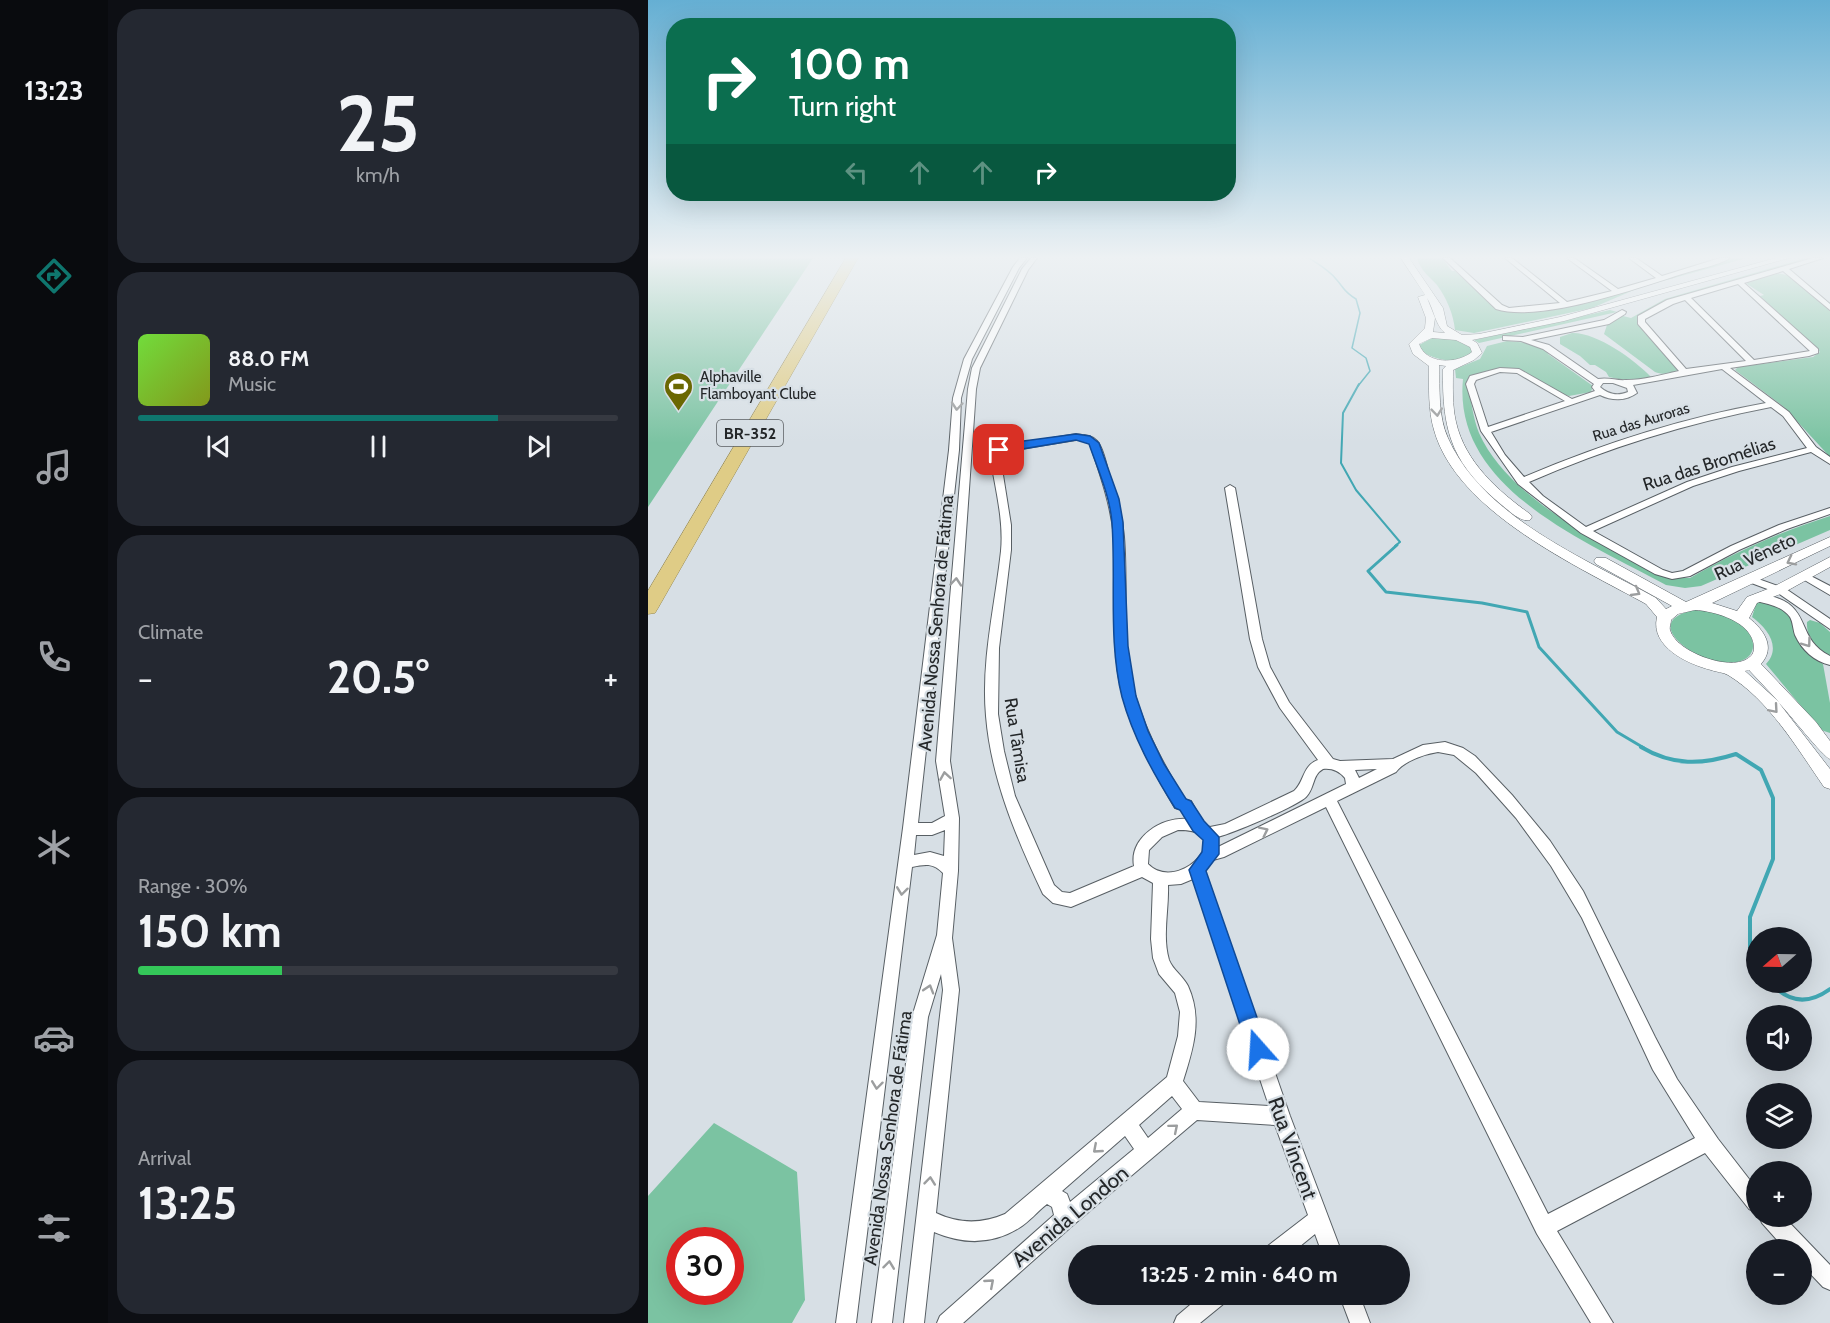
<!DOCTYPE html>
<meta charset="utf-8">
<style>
body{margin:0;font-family:Cabin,sans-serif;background:#242831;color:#f1f3f6;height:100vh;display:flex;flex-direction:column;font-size:22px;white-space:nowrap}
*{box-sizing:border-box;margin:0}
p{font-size:20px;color:#9ea1a6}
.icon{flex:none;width:33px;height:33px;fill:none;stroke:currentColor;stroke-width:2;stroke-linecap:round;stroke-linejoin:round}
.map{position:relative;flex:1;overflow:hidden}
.side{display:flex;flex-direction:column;gap:9px;padding:9px;background:#0d0f14;width:540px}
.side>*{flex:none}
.top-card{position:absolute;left:18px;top:18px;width:570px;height:183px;border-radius:24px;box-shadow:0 6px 24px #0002;background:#0b6e4f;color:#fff;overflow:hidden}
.needle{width:39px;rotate:250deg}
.fabs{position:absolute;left:1098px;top:927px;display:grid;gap:12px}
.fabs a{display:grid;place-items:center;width:66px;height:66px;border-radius:50%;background:#171b24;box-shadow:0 6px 24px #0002;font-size:30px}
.speed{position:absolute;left:18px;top:1227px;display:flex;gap:12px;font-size:30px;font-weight:700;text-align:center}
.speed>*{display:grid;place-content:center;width:78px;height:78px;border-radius:50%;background:#171b24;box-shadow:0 6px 24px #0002;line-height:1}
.speed .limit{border:9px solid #d22;background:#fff;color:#111}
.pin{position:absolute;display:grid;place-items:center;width:51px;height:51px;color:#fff;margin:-26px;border-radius:12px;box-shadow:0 3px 9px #0006}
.me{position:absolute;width:66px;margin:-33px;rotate:341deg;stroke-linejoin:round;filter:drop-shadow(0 0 4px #0008)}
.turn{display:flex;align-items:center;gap:21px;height:126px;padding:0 24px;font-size:27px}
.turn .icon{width:78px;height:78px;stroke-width:2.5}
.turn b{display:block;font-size:42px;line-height:51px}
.lanes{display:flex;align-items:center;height:57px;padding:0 24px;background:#0003;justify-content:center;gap:30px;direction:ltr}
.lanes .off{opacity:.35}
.big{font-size:45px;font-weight:700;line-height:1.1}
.side .card{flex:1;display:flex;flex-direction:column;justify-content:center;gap:9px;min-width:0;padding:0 21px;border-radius:24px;background:#242831}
.side .dial{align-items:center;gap:0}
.dial b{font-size:78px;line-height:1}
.song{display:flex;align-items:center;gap:18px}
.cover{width:72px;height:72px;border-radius:9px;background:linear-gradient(135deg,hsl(100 70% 55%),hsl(70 70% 35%))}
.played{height:6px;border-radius:3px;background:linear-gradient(90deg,#0f766e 75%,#363941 75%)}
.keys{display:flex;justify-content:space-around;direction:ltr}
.heat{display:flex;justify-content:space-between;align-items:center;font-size:33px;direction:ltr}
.charge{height:9px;border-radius:4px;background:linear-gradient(90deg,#34c759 30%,#363941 0)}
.trip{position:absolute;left:420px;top:1245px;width:342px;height:60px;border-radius:30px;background:#171b24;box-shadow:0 6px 24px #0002;font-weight:700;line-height:60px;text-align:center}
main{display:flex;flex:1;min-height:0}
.tabs{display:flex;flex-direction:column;width:108px;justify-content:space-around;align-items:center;background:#090b0e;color:#9ea1a6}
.tabs .icon{width:42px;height:42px}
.tabs .selected{color:#0f766e}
.tabs b{font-size:27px;color:#f1f3f6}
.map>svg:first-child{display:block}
</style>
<main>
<nav class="tabs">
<b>13:23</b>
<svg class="icon selected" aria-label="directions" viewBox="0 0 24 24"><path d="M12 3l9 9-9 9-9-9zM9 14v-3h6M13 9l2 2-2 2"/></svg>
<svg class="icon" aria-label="music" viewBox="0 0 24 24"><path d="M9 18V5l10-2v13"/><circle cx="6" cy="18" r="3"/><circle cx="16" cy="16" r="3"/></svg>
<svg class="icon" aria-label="phone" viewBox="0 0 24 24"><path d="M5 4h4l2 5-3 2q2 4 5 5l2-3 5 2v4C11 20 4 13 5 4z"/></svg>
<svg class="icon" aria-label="climate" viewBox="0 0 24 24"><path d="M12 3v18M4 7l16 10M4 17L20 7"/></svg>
<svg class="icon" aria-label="car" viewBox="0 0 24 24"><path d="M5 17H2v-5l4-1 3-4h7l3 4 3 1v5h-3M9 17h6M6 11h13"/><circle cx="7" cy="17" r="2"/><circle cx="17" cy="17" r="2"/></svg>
<svg class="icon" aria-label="filters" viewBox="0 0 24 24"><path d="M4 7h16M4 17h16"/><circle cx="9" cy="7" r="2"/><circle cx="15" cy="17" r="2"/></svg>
</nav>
<section class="side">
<div class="card dial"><b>25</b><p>km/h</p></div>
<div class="card">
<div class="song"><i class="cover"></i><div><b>88.0 FM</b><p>Music</p></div></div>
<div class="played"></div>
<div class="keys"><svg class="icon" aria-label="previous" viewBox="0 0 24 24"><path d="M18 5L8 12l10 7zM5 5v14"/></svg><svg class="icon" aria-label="pause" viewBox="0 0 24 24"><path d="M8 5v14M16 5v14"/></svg><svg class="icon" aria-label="next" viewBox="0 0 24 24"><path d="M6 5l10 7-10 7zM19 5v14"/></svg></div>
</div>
<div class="card"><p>Climate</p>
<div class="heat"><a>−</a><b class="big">20.5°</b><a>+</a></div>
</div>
<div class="card"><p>Range · 30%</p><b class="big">150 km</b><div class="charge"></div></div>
<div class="card"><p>Arrival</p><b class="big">13:25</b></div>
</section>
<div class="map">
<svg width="1182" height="1323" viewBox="0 0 1182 1323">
<rect width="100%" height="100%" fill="#d7dfe5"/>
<path fill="#7bc3a2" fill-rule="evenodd" d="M0,258H165L0,507Z
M769,258H794L804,271H807L846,306L864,312L937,302L1086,258H1099L993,287L944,308L826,333L807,330C805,313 799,299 789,285C781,276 772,270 769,258Z
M1158,258H1166L1020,301L991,318L1030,370C1024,374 1014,375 1007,372L956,334L959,325L975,316L983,318L1017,299Z
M1129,273L1143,276L1182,311V457L1136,407L1087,370L1090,367L1165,357L1172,352L1112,296L1116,295L1099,284L1100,281Z
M962,310L969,312L831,343L826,340Z
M924,333C948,332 986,359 1003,377L980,381L961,377L958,372L947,365H942L932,356L912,344V337Z
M784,338L806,339L823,347L824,354C809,365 789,360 774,352L771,345Z
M859,341L882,343L899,350L900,354L945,386L943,392L921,396C890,387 880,361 844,371C833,374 828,376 820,384C823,400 825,418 831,433C862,502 959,545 1022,578H1042C1087,552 1132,532 1182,516V530L1053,586L1037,588L1018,585C940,542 804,489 815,379L808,378L807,369L832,359L839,346Z
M1109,601H1123L1141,614L1149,640L1159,652L1175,664L1182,703V733L1173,730L1118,664C1134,647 1119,628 1104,617Z
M1047,610C1062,611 1078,614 1091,623C1111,637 1111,661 1083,663C1050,665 988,621 1047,610Z
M1162,620L1172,623L1182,632V656C1169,650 1158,637 1159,622Z
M66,1123L149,1172L157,1300L144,1323H0V1196ZM32,1240H82V1292H32Z"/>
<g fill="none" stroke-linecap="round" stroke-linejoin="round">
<path stroke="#41a7b3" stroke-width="1.5" d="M661,258C670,264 681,270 688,279C697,289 695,291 708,299L712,313L704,348L718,358L722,371L710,386
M0,261L7,258"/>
<path stroke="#41a7b3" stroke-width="2" d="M711,384L695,413L693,463L708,490L752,542L747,546"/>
<path stroke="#41a7b3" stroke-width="3" d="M749,545L720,571L738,592L834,603L879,612L891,647L969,732L996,748"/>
<path stroke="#41a7b3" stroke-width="4" d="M993,747C1025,766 1054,765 1088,754L1113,770L1125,798V859L1102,917V957L1108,965
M1122,982C1140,1003 1160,1005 1182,989"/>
<defs>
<path id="minor" d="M372,258H379L371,268L324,359L313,398L311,450L270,823H284L297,816L288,761L320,389L324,368L374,269L383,258H389L380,270L332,368L328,389L302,761L311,818L310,871L304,938L311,990L288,1213C311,1224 334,1224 357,1214L519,1077L530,1036L532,1012L527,993L511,974L505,958L503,939L505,883L494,877L423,907L405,903L395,894C368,837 343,778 338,716C333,660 347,606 353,551C356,520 347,487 342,456L348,448L351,447L428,434C436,435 444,435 449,441C455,448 458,462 460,471C468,492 474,514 476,537C480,584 474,632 483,679C492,722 514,761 536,799L543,801L555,823L562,827L577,824L646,791C657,781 654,766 670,760L632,708L610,667L602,639L577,488L582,485L587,488L614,639L622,667L641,702L685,759L692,761L745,759L775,745L797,742L815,748L827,756L864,795L902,841L935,891L1007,1037L1029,1079L1070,1139L1108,1188V1212L1101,1209L1057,1153L909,1231L965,1323H943L889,1234L678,807L576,857L565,860L557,871L642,1116L695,1256H675L667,1234L640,1256H613L616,1249L660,1215L627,1125L549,1120L424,1226L315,1323H289L292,1316L406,1215L404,1207L399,1204C390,1211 381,1222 371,1228C344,1245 314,1244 286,1232L276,1323H256L295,990L293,974L280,1017L244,1323H224L264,1017L289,935L295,873C285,863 278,864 264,867L208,1323H188L255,828L301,450L305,398L316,359L365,267ZM428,440H437L442,444C452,474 463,505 466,537C470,584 463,632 471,679C479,725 503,767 527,808L534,810L539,819C513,817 481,838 486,866L422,893L414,892L406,885L367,796L356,751L350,714L351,648L363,550V525L352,456L354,452ZM790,752L806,755L828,773L868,818L903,866L934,918L1005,1070L1047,1138L900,1214L689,801L748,772C756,761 777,754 790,752ZM675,769C684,768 691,771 697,778L698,784L570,847L569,837C583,834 649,806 658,797C667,788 664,775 675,769ZM729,769L711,778L707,770ZM297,830L296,856L282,852L266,855L268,835H284ZM530,830C537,830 547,830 553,835C570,852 524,889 500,864L501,850L514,837ZM545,879L621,1106L551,1102L535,1081C545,1049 555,1019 540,986C535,976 525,970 521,960C514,936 521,909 520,885L533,884ZM524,1096L534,1109L500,1138L491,1125ZM477,1136L486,1149L422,1202L419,1194L414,1191Z
M795,258H802L854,305L861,308L912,303L857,258H864L919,302L964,291L919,258H926L970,289L1008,278L981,258H988L1014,276L1072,258H1082C1069,266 1049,269 1034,274C990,288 892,323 848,309Z
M1165,258H1175L1141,269L1182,304V310L1135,271L1096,283L1170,349V353L1161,356L1082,368L1141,412L1168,447L1182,457V464L1163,452L1091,471L1045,486L945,531L1015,570L1024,573L1035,571L1083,546L1131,525L1182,508V514L1139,529L1091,550L1042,576L1024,579L1007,574L933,533L870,484L833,431L818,384L822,376L852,368L871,369L924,399L947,391L944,387L946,384L895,349L873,341L855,340V336L875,337L956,320L974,310L978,312L977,314L961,324L883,340L901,345L950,379C961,377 969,381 978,380C996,380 1013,375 1031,371L990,324V316L1019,300ZM1090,284L1162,351L1106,360L1043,298ZM1037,300L1098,361L1038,369L997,322V319L1025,304ZM1074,369L1118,403C1034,418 954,444 876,477L857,455L843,432L952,395C964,401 978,401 989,393L985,385ZM852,372L869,373L917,401L840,427L826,384L828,380ZM955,383H965L979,388L980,392C970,396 961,395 952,387ZM1123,407L1135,416L1159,448L1084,467L1039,482L938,527L895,496L881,482C959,448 1039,423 1123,407Z
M1157,573L1182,586V595L1153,578L1152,576Z
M1102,576L1138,589L1182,619V629L1130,593L1098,581L1097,579L1098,577Z
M1112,594C1168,602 1144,637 1182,656V665C1166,661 1154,650 1147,635C1145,629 1145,622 1142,617C1134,606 1120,604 1108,601L1106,598Z
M1111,1216H1135L1182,1265V1290L1175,1287L1154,1265V1250H1138L1114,1223Z
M555,1294H582L579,1301L552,1323H526L529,1316Z
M691,1294H711L722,1323H702Z"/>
<path id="tertiary" d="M753,258H761L795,308L799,326L814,335L831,334L912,317L1128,258H1141L916,321L824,340L829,343L834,353L826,360L805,370C805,387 804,405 808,422C817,462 850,491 882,514L884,517L882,520C872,522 863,512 855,506C804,464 794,433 795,369L798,366L791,365C792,389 790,416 800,438C835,517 936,558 1008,598L1018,609L1024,606L948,564L946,561L948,558H958L1038,602L1182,537V546L1064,603L1089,611L1099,597L1125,587L1182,557V567L1135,593L1109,603L1101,618C1116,630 1128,647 1113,664L1168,722L1182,741V759C1175,757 1140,712 1131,703L1182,769V789L1176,787C1149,748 1121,700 1080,675C1075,672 1068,672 1063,670C1040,664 1002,647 1009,617L998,604C929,566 809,512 786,430C780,410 781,387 781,366L765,354L761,344L777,328L778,318L770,297L777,295ZM779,298C786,309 787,325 797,333L785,332L787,318ZM784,338L808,340L822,347L824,352C809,364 778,365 771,344ZM1047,610C1067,611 1105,622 1106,647C1106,653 1104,656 1099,659C1081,671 1028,652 1022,630C1021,627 1023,624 1023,620L1030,614ZM1101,670L1131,702L1097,671Z"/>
<path id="trunk" d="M198,258H210L10,608L7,613L0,614V591Z"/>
</defs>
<use href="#minor" stroke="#585f64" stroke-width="2"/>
<use href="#tertiary" stroke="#585f64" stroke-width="1"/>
<use href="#trunk" stroke="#988a52" stroke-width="1"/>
<use href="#minor" fill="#fff" fill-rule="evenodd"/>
<use href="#tertiary" fill="#fff" fill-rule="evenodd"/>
<use href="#trunk" fill="#dfcc86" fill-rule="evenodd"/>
</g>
<defs><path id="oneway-chevron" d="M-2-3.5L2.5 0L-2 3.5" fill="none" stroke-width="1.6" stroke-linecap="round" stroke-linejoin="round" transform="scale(1.5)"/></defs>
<g stroke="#9c9e9f">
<use href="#oneway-chevron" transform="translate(309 406) rotate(95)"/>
<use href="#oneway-chevron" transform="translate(789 412) rotate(84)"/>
<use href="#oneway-chevron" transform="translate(1143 561) rotate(153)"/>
<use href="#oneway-chevron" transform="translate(308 582) rotate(-85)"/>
<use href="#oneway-chevron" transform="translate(988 592) rotate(30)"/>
<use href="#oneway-chevron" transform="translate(1159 643) rotate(54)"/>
<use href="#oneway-chevron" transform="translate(1126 709) rotate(49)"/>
<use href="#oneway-chevron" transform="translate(297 776) rotate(-99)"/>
<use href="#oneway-chevron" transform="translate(616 831) rotate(-26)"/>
<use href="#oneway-chevron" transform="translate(254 891) rotate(97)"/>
<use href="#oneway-chevron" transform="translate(281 989) rotate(-73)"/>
<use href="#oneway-chevron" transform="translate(229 1085) rotate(97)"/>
<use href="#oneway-chevron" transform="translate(526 1128) rotate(-40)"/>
<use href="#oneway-chevron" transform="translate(449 1149) rotate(139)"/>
<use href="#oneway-chevron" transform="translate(282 1181) rotate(-84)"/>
<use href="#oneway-chevron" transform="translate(241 1265) rotate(-83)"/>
<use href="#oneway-chevron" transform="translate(342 1283) rotate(-41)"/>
</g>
<linearGradient id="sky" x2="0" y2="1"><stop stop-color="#65afd3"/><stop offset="0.58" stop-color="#edf1f3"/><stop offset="1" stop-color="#edf1f3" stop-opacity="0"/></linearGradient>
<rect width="1182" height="443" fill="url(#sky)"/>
<path fill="#1a73e8" stroke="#114b97" stroke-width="1.5" d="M428,434L442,436L451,443L471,499L475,522L480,646L488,696L500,731L516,764L538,799L543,801L556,821L571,837V854L558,871L620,1049L617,1056L610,1059L603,1056L600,1049L541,870L554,852L555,840L545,831L532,810L527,808C505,773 485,737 474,697C460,641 468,581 464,523C462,496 450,470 441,444L428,440L351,453L346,450L360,443Z"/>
<defs>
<symbol id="stadium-pin" viewBox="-11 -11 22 30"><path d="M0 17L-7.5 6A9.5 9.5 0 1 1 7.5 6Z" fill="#6b6802" stroke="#d7dfe5"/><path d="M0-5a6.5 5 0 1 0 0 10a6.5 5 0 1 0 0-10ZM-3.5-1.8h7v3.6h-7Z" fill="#fff"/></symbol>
</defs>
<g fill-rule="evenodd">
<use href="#stadium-pin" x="14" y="370" width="33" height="45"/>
</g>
<g text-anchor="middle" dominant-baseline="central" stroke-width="4.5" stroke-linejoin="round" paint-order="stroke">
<g font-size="15" fill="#242729" stroke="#d7dfe5" text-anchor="start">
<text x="52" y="377">Alphaville<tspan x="52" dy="17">Flamboyant Clube</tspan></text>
</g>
<g font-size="15" fill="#242729" stroke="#d7dfe5">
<text transform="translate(993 422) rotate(-17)">Rua das Auroras</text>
</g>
<rect fill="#d7dfe5" stroke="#5a5e61" stroke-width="1.5" x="69" y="420" width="66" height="26" rx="4.5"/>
<g font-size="16" font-weight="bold" fill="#242729">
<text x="102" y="433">BR-352</text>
</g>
<g font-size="18" fill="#242729" stroke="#d7dfe5">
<text transform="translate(1061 464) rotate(-18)">Rua das Bromélias</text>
<text transform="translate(1107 557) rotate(-25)">Rua Vêneto</text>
<text transform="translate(288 623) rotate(-85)">Avenida Nossa Senhora de Fátima</text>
<text transform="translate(369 740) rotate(81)">Rua Tâmisa</text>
<text transform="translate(240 1138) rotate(-82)">Avenida Nossa Senhora de Fátima</text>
</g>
<g font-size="21" fill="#242729" stroke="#d7dfe5">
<text transform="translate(645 1148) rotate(70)">Rua Vincent</text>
<text transform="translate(422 1216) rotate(-40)">Avenida London</text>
</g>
</g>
</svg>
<div class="fabs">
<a><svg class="needle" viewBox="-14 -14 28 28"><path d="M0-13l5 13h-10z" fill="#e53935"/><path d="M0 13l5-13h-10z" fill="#9ea1a6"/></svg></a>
<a><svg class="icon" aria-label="sound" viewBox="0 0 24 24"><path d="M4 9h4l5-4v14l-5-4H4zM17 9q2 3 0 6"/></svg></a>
<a><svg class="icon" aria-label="layers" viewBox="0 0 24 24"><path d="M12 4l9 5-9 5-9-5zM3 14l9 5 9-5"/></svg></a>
<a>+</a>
<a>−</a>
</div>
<div class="speed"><div class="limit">30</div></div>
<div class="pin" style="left:351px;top:450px;background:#d93025"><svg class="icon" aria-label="arrive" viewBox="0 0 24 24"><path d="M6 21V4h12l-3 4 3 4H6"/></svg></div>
<svg class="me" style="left:610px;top:1049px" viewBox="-20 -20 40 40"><circle r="19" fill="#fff"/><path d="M0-13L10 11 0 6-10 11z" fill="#1a73e8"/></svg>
<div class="trip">13:25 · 2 min · 640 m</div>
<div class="top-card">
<div class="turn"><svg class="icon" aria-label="right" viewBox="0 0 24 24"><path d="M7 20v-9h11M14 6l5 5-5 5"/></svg><div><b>100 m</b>Turn right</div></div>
<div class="lanes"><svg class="icon off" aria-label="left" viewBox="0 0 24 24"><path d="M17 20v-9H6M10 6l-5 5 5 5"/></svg><svg class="icon off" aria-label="ahead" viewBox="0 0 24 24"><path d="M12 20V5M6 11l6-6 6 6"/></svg><svg class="icon off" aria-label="ahead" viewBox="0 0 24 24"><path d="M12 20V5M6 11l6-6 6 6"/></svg><svg class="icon" aria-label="right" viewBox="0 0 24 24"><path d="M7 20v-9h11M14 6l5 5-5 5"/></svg></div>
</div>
</div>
</main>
